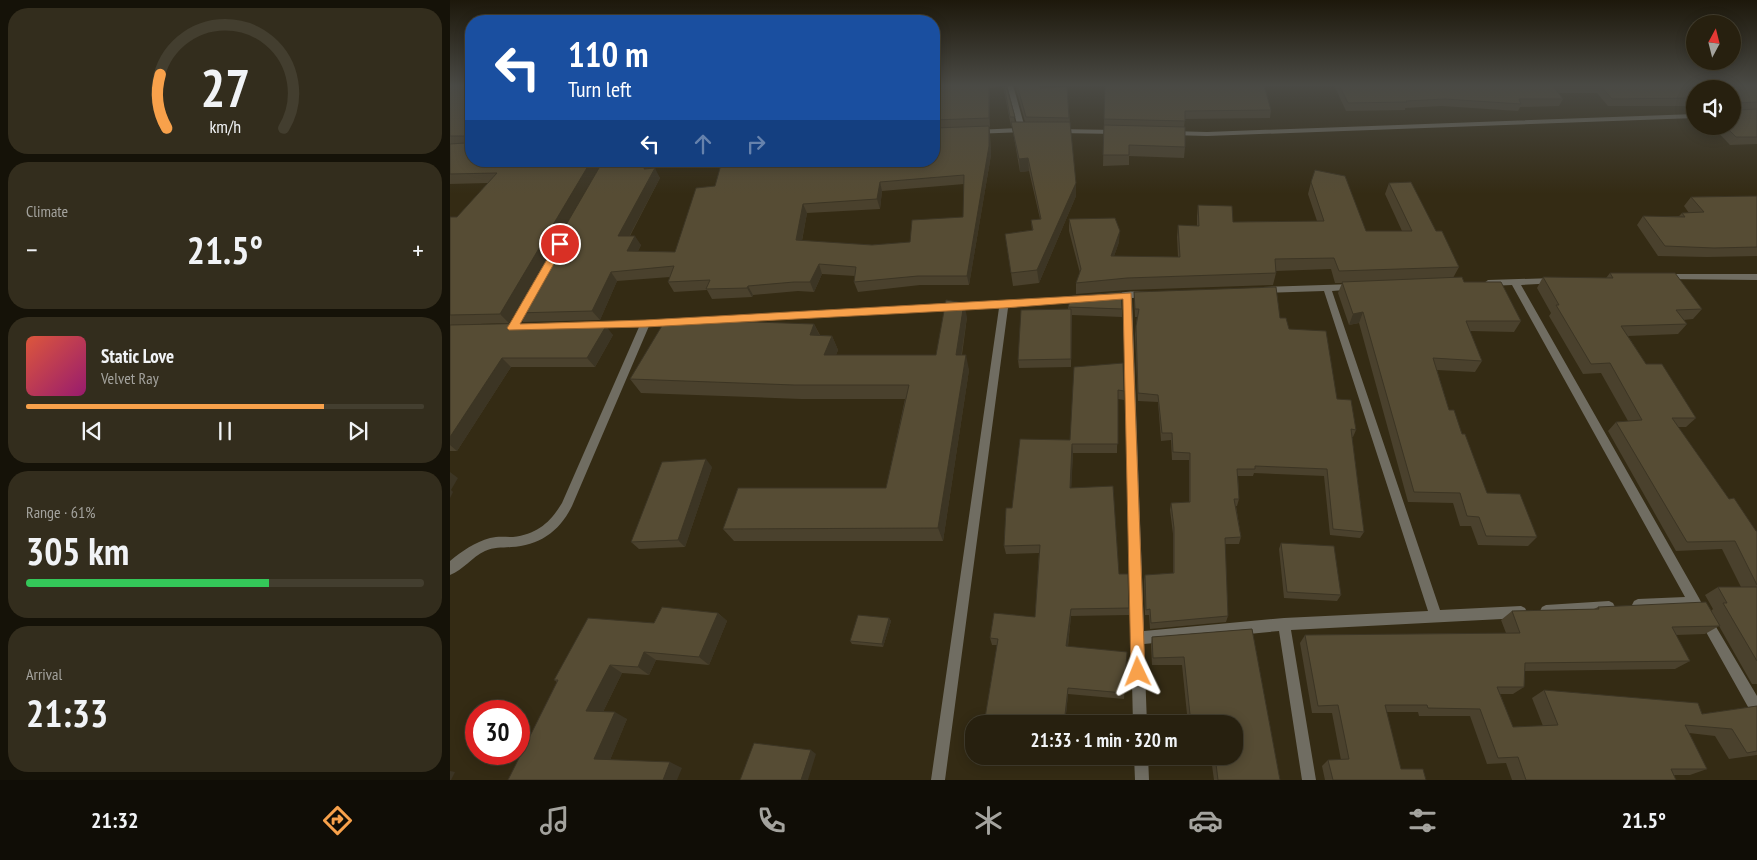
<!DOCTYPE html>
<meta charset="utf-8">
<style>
body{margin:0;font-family:"PT Sans Narrow",sans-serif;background:#332d1d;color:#f1f3f6;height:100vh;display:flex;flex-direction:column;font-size:19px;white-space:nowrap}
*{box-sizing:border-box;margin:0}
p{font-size:16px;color:#a4a39e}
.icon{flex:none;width:28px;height:28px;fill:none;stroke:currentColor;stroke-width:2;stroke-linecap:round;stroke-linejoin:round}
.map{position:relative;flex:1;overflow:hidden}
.side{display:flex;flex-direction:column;gap:8px;padding:8px;background:#151208;width:450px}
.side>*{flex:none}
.top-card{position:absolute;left:15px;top:15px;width:475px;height:152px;border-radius:20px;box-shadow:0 2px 12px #0003,0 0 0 1px #433e2f;background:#1a4fa0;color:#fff;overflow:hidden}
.needle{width:32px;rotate:7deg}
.controls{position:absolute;left:1236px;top:15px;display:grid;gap:10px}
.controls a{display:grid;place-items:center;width:55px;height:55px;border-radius:50%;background:#27200f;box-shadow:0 2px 12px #0003,0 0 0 1px #433e2f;font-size:25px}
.speed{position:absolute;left:15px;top:700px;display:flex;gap:10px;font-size:25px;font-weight:700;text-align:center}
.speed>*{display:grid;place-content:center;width:65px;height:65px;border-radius:50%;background:#27200f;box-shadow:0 2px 12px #0003,0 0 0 1px #433e2f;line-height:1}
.speed .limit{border:8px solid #d22;background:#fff;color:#111}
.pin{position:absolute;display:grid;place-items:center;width:42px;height:42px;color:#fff;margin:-21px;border:2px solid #fff;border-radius:50%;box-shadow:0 1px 5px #0007}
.me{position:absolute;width:55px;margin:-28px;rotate:358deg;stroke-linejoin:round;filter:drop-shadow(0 0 4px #0008)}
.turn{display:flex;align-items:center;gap:18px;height:105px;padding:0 20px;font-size:22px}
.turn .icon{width:65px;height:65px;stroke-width:2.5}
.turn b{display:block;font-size:35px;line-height:42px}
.lanes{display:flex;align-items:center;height:48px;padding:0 20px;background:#0003;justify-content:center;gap:25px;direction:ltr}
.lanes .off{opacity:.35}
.big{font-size:38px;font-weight:600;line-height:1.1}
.side .tile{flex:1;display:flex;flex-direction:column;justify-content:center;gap:8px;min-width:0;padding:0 18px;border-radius:20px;background:#332d1d}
.side .dial{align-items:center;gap:0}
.dial svg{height:130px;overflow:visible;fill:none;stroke:#433e2f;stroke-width:7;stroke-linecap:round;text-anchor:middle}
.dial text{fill:#f1f3f6;stroke:none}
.song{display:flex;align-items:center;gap:15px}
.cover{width:60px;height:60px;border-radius:8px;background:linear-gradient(135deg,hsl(10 70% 55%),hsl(320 70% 35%))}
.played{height:5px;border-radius:2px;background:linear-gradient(90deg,#f8a14b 75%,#433e2f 75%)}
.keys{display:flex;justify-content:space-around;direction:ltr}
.heat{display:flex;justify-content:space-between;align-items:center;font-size:28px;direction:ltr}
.charge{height:8px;border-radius:4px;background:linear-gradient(90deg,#34c759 61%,#433e2f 0)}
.trip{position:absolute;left:515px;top:715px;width:278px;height:50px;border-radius:20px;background:#27200f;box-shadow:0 2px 12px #0003,0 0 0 1px #433e2f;font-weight:600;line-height:50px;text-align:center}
.tab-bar{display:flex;height:80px;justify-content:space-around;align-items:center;background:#100d06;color:#a4a39e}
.tab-bar .icon{width:35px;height:35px}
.tab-bar .current{color:#f8a14b}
.tab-bar b{font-size:22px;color:#f1f3f6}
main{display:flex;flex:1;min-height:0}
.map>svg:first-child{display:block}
</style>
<main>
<section class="side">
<div class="tile dial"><svg viewBox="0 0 100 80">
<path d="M14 69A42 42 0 1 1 86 69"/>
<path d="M14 69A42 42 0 0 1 10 36" stroke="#f8a14b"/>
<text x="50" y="56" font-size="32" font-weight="700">27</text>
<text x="50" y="72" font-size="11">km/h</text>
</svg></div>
<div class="tile"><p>Climate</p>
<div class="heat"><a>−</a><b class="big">21.5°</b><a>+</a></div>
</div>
<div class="tile">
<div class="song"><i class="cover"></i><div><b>Static Love</b><p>Velvet Ray</p></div></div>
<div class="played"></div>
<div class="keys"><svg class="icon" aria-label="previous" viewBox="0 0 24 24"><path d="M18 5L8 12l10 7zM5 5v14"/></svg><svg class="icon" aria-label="pause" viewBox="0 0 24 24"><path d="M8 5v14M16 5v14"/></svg><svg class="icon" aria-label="next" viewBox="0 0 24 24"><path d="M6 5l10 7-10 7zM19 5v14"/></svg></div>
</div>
<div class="tile"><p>Range · 61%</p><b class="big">305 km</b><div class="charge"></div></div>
<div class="tile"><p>Arrival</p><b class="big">21:33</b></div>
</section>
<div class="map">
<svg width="1307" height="780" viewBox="0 0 1307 780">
<rect width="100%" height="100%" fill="#342b14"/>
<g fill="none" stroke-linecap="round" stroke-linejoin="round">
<path fill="#706d62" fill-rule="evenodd" d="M557,85H563L575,128L578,130L574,132L523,134L522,132L526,130L568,128Z
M1245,114V118L757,136L721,135L717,133L721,131L757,132Z
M606,129L667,130L671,132L667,134L609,133L605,131Z
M1216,274H1307V280L1213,279L1212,277L1213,275Z
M1104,278L1107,279L1108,281L1107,283L1071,285L1249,598L1253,606L1251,610L1247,612L1241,608L1188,611L1184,609L1182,605L1184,601L1188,599L1235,597L1062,285L1038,286L1034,283L1038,280Z
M904,284L908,287L907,289L882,291L990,610L1071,606L1075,608L1077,612L1075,616L1071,618L841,630L866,780H852L829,631L694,644L697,724H683L673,299L658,300L654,297C659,292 695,289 700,294L696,297L682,298L694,631L834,618L978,611L874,291L813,293L809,290L813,287Z
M634,295L637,296L638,298L637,300L558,308L495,780H481L549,308L249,324L244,321L249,318L554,302Z
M76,302L81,305L68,328L66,330H60L58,328L73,303Z
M227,319L232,322L230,324L199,326L122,506C110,531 89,546 61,547C52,548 44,547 35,551C22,557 13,570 0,575V561C12,551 25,542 40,538C48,536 55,537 63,537C87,534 100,523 112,503L189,327L127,329L124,328L122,326L124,324Z
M1159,601L1163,603L1165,607L1163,611L1159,613L1096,617L1092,615L1090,611L1092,607L1096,605Z
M1255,613L1259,615L1307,696V716L1302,714L1251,623L1249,619L1251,615Z
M684,756H698L699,780H685Z"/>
</g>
<path fill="#4a412d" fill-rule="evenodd" d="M0,85H21V161H207L203,168L210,178L180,236L191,245L188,251L225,252L265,186L484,161V85H556L565,122H575L565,85H589L590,88L617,87L626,196L589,283L563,286L555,234L582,230L581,220L590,219L579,171L570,172L562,126H561L553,86L540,88V127H539L540,135L541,155L519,285H470L408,292L404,282L405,276L372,274L364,292L348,291L303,295L302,297L262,299L257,290L224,292L218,282L220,277L167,281L150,320L73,322L65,313L59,323L0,325V217H7L38,183L0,184ZM514,184L513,217L460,242L422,245L352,241L357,213L430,209L432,191Z
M655,85L821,110L820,118L735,119L734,127L735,147L734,158L679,156V165L653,166Z
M884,85H1307V144L1280,145L1262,126H1282L1245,89V109L1242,106H1158L1147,93H1109L1113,99L1109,106L1070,107L1068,111L992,106L955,108V110L896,111Z
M861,182L916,231H952L935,194L939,183L986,231L1009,267L1003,278L1014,282L1071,321L1064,332L1020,331L1032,361L1025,372L987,370L999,410L1012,434L1037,493L1087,537L1078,546L1028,545L1021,526H1010L1003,503L958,502L909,323L899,325L888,293L892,283H885L881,269L826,271V273L823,285L677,290L626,294V283L630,273L619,231V219L669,242L664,256L728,257L727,237L728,225L747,226V216L748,205L783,222L867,221L858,194Z
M1307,196V256L1257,257L1208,256L1187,225L1193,216H1229L1232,213H1239L1234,206L1241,197Z
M1160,273L1252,309L1243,319L1233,320L1237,324L1228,334L1178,336L1196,364L1246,418L1236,427H1228L1279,499L1306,531H1307V684H1302L1269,626L1255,634L1226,635L1240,661L1225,669L1075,671L1074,687L1063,694H1050L1063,727L1093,726L1082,698L1094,690L1252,714L1307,706V755L1279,759L1265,736L1239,733L1257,769L1240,775H1224L1226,780H1062L1056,763L1037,764L1020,716H969L968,712H936L951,769L976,780H875L872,766L878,760H891L882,713H862L850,643L855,635L1056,633L1051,620L1062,611L1144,609L1148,607L1261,611L1263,609L1255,595L1268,587H1291L1272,549L1226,551L1158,431L1166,422L1178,421L1151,373L1133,374L1099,316L1101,313L1087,288L1093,277L1156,278Z
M684,292L830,318L839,329L887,399L906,430L903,437H902L914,532L910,538L880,535L874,476L804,473L803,476H788L789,499L787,506H786L791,537L789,544H775L778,616L776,622L700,629L699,615H695L694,581L695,575L723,573V534L720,510L721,503L739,502V460H722L721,440L711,441L708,402L688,401L685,334L687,317H685Z
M618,307L672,309V317L622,315L621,367L569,368L568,360L618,309Z
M517,317L512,355L519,370L493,541H284L273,529L436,488L455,399H351L191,393L180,379L364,324L370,335L382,336L388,350L386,355H486Z
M137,322L140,326L163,335L145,367H61L7,451H0V325Z
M673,363L674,400L668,399L667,453H623L621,488L669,574L679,608V615L621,616L618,647L677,652L674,699L618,694L615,724H534L547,645H542L540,638L585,617L589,553L556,554L554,546L562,508L620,440Z
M262,467L235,547L189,549L181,542Z
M831,543L891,595L887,601L834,598L829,549Z
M268,613L277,621L259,665L206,660L199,675L172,673L153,712L177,719L160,760L232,768L58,780L107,682L104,680L204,623Z
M439,618L441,621L433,647L402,644L400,641Z
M802,629L830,780H764L761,758L742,759L741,756H784V724H738L732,665H702L701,645L702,637Z"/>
<path fill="#3c3524" d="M539,85H540V127L539,118Z
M539,126L540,135L541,155L519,285L517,276Z
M578,158L579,171L570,172L569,159Z
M141,161H153L59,323L50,314Z
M197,161H207L199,178L194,169Z
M205,168L210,178L174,246L168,236Z
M430,182L432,191L430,209L427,199Z
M626,183V196L589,283L587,270Z
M353,204L357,213L350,250L346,240Z
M670,231L669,242L660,268L661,256Z
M185,236L191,245L183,261L177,251Z
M369,264L372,274L364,292L360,282Z
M161,272L167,281L150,320L142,311Z
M298,286L303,295L302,297L297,288Z
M514,303L517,317L509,370L506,355Z
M913,312L909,323L899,325L903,314Z
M364,324L371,338L360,335Z
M156,326L163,335L145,367L137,358Z
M382,336L388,350L380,370L374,355Z
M516,355L519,370L493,541L488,528Z
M52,358L61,367L7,451L0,445V437Z
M622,444L623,453L621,496L620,488Z
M256,459L262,467L235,547L228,540Z
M0,472L8,478L1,490L3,492L0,498Z
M621,609V616L617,653L616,646Z
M268,613L277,621L259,665L249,657Z
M439,618L441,621L433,647L432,644Z
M194,652L206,660L199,675L188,667Z
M160,665L172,673L150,718L136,711Z
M618,688V694L615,724H614Z
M165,712L177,719L158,765L144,759Z
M361,750L366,754L358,780H351Z
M220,762L232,768L227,780H213Z
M0,771L5,772L1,780H0Z"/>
<path fill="#564c34" stroke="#3c3524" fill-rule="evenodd" d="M0,85H21V161H141L50,314L0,315V217H7L47,173L0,174V144L15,143L16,138L14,136H0Z
M484,85H539V118L484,120Z
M554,85H556L565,117H560Z
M567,85H589L590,88L617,87L619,118L576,117Z
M655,85H814L821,110L735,111V121L654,119Z
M889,85H1307V102L1287,103L1286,104L1288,110L1307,109V137H1286L1275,126H1282V89H1245V98L1162,99L1151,86H1103L1113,99H1069L1071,104L995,99L956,101L957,102L898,103Z
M561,122H620L626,183L587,270L561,273L555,234L583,230L581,220L591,219L578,158L569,159Z
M654,125L735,127V147L679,145V155H653Z
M539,126V146L517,276H468L404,282L406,267L369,264L360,282H344L298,286L297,288L256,289L260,280L218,282L224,266L161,272L142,311L65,313L153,161H197L194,169L205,168L168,236H185L177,251L225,252L246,188L265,186L272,161H484V128ZM514,175L513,217L462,220L460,242L422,245L346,240L353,204L427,199L430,182Z
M865,170L895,176L916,231H962L939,183L961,182L986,231H992L1009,267L889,271L884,258L825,259L826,273L677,278L626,283L631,269L619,219L665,218L670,231L661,256L730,257L728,225L749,226L748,205L782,206L783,222L874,221L861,182Z
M1307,196V247L1264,248L1215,246L1193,216L1235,217L1232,213L1254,212L1241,197Z
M1160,273H1225L1252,309L1226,310L1237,324L1171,326L1196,364H1212L1246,418H1222L1279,499L1284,498L1306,531H1307V585L1285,541L1237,542L1166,422L1192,420L1160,363L1141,364L1106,305H1109L1093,277L1163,278Z
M1012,277L1014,282H1051L1071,321H1016L1032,361L983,358L999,410H1004L1012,434H1015L1037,493L1070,494L1087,537L1036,536L1029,517L1017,516L1010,493L964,492L913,312L903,314L892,282Z
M826,287L830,318H836L839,329L876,331L887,399L901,400L906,430L901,429L914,532L883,529L877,469L805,466V469H787L789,499H784L791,537L775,538L778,616L701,623L700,609L696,610L695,575L724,573V528L721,503L740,502V453L723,452L722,433H712L708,395L688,393L686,326L689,309H685L684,292Z
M671,292L672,309L618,307L622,296Z
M496,300L514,303L506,355H516L488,528L273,529L288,488H436L459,385H344L180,379L216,319L364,324L360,335L382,336L374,355H486Z
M621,309V359L568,360L571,310Z
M137,322L136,326H156L137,358H52L0,437V325Z
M673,363L674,391L668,390V444H622L620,488L663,486L669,574H678L679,608L621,609L616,646L677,652L674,693L618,688L614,724H534L548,639L540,638L544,613L585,617L590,545L554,546L556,508H562L570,439L620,440L624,367Z
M256,459L228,540L181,542L212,462Z
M831,543L884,546L891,595L837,592Z
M1268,587H1307V661L1273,603H1277Z
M1256,602L1270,626L1222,627L1240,661L1075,663L1074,687H1047L1063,727L1108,725L1094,690L1248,703L1252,714L1307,706V751L1297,753L1282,729L1235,725L1257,769H1221L1226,780H1076L1068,757L1048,758L1030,709L978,708L977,705H935L951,769H973L976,780H883L878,760L899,759L888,705L868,706L855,635L1070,633L1062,611L1149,609L1148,607Z
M212,607L268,613L249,657L194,652L188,667L160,665L136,711L165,712L144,759L220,762L213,780H58L108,680H104L138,618L204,623Z
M408,615L439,618L432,644L400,641Z
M802,629L830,780H768L765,756H784V724H741L734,657L703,658L702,637Z
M304,743L361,750L351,780H290Z"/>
<linearGradient id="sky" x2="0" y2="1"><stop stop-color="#1d180b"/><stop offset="0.44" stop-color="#4a4a45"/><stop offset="1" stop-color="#4a4a45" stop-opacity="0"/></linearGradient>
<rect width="1307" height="194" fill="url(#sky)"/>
<path fill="#f8a14b" stroke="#a16931" d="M110,241L115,244L70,324L195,320L681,293L695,672L693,677L688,680L683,677L681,672L673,299L554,308L195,327L59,330L57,328L59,325L106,244Z"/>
</svg>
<div class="controls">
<a><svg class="needle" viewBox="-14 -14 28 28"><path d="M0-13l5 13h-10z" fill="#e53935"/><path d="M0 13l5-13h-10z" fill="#a4a39e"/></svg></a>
<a><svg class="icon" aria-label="sound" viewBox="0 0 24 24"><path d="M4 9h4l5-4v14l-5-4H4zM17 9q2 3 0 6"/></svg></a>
</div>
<div class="speed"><div class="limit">30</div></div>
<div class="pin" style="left:110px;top:244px;background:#d93025"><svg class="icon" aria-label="arrive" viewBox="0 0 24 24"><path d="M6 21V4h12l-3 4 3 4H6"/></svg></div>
<svg class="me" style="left:688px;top:672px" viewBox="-20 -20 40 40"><path d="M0-17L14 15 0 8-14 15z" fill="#f8a14b" stroke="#fff" stroke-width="4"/></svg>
<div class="trip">21:33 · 1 min · 320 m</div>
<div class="top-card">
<div class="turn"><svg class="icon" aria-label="left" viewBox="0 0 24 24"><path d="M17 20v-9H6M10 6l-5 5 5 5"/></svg><div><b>110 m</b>Turn left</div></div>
<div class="lanes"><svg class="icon" aria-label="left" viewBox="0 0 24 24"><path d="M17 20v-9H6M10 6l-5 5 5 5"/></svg><svg class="icon off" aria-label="ahead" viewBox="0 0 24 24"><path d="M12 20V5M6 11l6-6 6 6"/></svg><svg class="icon off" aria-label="right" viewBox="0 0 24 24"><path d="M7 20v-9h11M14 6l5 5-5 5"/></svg></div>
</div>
</div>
</main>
<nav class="tab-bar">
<b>21:32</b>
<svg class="icon current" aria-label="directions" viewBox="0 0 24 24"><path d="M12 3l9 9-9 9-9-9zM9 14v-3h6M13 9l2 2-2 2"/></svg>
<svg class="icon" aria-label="music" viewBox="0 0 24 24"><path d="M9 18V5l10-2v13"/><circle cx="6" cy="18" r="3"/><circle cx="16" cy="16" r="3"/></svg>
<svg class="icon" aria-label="phone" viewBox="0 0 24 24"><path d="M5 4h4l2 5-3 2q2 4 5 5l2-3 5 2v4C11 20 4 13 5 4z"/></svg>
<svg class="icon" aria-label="climate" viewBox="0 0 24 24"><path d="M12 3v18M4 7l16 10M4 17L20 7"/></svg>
<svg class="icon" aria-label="car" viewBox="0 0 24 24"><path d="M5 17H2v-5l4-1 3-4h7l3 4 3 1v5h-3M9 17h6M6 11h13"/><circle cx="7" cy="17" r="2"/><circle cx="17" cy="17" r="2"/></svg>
<svg class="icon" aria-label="filters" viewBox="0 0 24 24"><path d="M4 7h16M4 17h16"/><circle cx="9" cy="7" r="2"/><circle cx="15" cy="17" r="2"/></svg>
<b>21.5°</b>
</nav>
